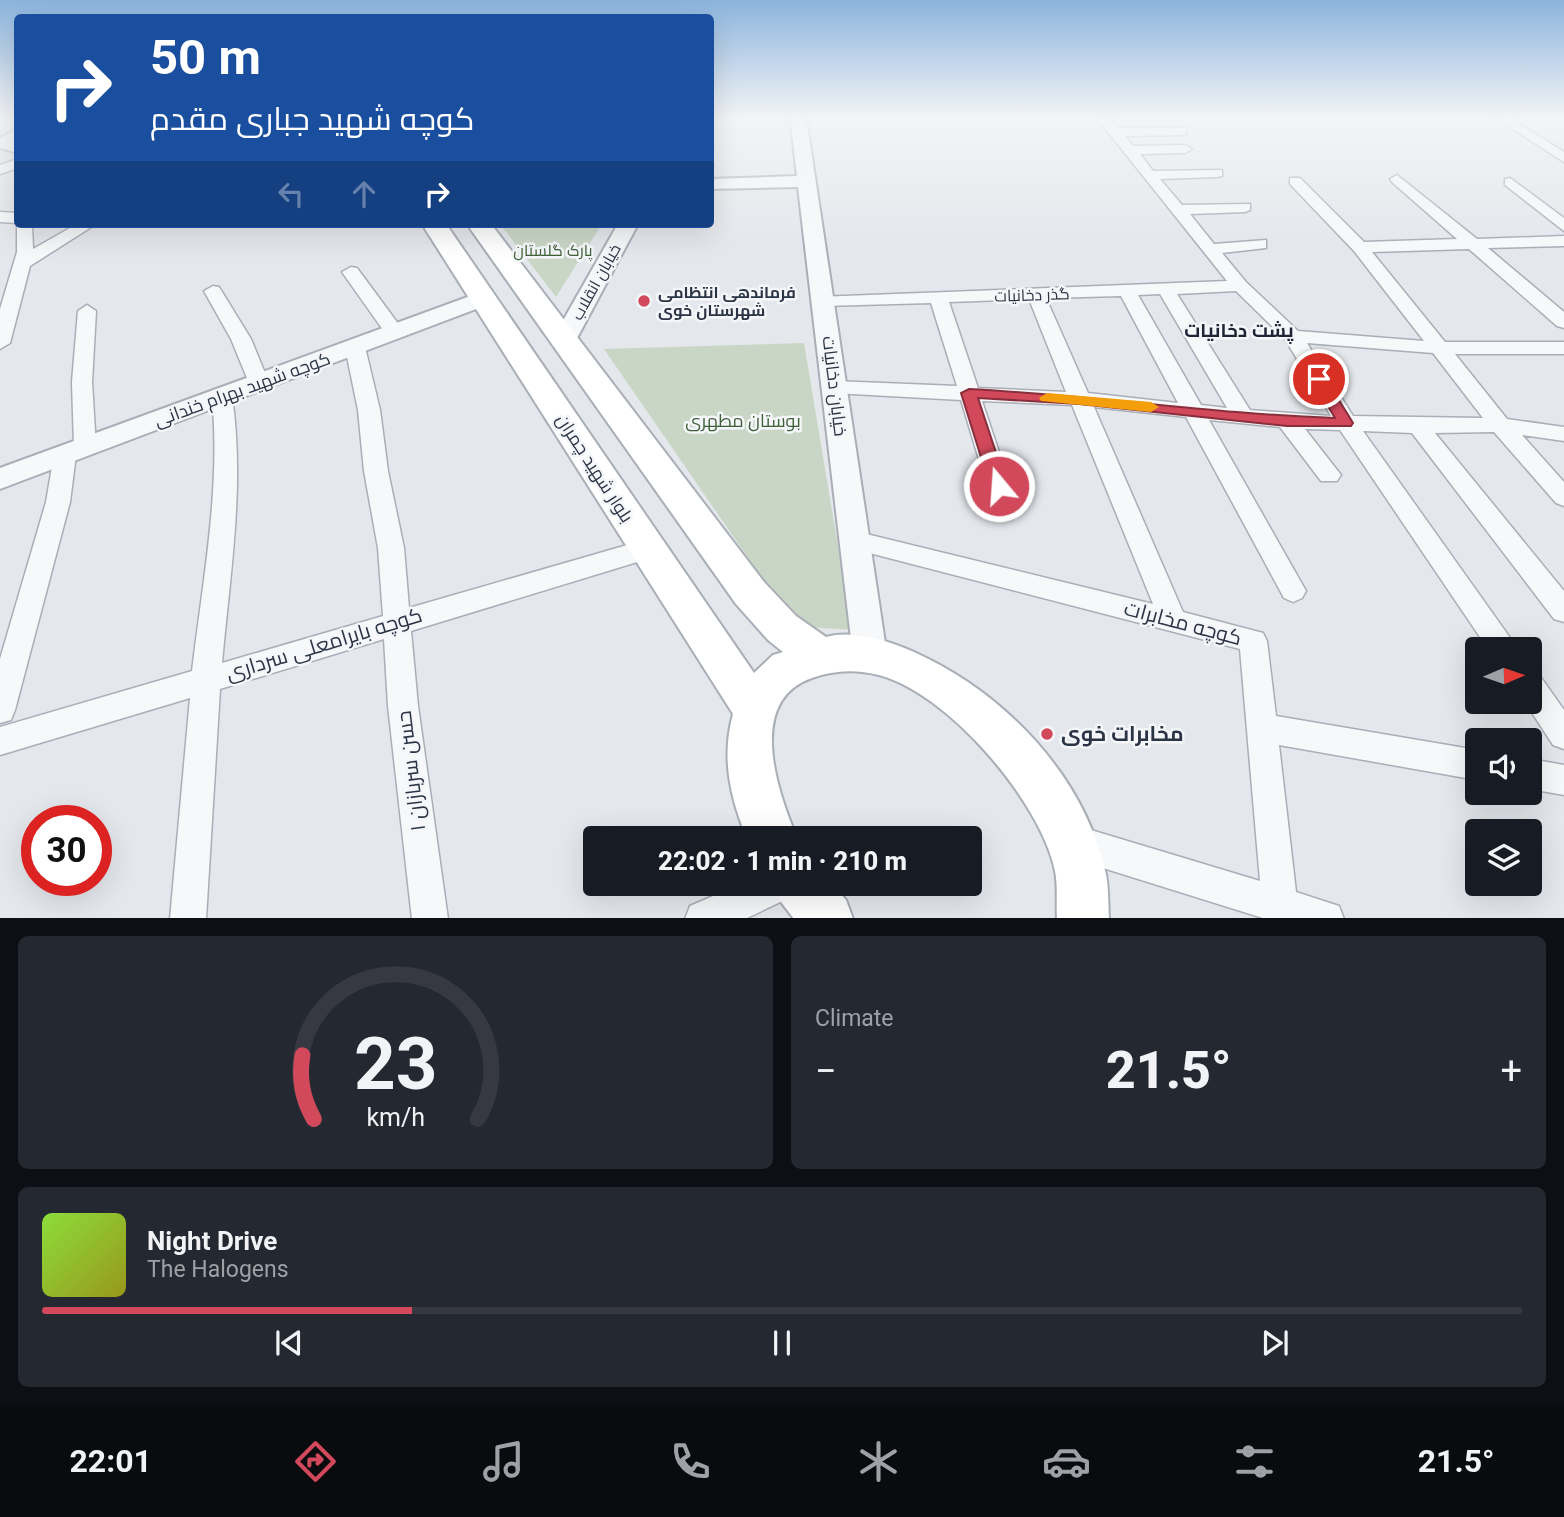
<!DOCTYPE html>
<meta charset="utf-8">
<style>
:root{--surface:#171b24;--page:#242831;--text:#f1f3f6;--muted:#9ea1a6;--line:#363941;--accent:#d1495b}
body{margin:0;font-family:Roboto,Cairo,sans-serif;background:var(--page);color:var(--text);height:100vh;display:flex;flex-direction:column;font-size:26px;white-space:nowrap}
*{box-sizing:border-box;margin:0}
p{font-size:23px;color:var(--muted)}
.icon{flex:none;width:38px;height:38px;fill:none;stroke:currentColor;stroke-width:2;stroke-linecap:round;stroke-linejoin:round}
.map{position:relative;height:918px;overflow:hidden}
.details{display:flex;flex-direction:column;gap:18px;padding:18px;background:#0d0f14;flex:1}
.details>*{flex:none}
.banner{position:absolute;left:14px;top:14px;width:700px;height:214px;border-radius:7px;box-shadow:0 7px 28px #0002;background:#1a4fa0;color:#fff;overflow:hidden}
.needle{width:46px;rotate:88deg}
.buttons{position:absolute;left:1465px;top:637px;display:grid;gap:14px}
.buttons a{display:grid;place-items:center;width:77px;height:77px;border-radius:7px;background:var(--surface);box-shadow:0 7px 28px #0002;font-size:35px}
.speed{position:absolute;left:21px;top:805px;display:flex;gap:14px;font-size:35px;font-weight:700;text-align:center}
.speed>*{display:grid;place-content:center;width:91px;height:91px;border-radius:50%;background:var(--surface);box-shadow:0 7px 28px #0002;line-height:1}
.speed .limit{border:10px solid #d22;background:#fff;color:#111}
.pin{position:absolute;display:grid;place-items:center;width:60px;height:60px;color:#fff;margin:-30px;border:4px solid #fff;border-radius:50%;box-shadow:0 2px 7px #0007}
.me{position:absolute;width:77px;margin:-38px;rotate:342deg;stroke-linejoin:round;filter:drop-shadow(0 0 5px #0008)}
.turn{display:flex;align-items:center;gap:24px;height:147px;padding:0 21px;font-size:32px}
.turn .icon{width:91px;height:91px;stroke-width:2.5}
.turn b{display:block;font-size:49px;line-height:60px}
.lanes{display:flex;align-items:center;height:66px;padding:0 21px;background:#0003;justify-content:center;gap:35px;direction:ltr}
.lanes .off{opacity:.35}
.big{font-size:52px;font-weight:800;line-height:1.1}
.details .widget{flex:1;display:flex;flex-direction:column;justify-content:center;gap:10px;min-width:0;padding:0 24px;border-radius:10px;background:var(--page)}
.details .dial{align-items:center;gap:0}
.dial svg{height:182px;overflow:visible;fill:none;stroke:var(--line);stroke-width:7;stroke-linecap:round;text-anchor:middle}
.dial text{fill:var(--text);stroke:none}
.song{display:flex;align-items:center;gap:21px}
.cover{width:84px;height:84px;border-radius:10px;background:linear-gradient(135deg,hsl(90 70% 55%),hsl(60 70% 35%))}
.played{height:7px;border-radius:4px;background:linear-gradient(90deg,var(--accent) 25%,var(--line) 25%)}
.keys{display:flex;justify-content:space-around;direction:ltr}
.heat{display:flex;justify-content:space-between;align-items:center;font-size:38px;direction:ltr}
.details .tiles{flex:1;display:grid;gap:18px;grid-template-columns:1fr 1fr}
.widget:last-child{grid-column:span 2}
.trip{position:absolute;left:583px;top:826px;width:399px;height:70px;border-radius:7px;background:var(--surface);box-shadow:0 7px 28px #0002;font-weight:800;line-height:70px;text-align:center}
.tabs{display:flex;height:112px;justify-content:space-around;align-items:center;background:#090b0e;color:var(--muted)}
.tabs .icon{width:49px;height:49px}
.tabs .current{color:var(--accent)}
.tabs b{font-size:32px;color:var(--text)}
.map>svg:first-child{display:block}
.green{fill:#c9d6c5}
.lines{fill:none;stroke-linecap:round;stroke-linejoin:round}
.minor-casing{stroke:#a9aeb7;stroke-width:3}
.tertiary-casing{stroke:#a9aeb7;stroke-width:4}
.secondary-casing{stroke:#a9aeb7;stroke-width:4}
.minor{fill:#f7f8fa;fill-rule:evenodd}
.tertiary{fill:#f7f8fa;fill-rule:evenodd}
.secondary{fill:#fff;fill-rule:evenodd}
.route{fill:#d1495b;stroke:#882f3b;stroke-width:2}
.slow{fill:#f59e0b}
.poi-dot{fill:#d1495b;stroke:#f4f6f9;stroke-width:2.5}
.labels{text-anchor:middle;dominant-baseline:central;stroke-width:5;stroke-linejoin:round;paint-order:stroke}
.far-park-label{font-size:16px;fill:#3f6138;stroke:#f4f6f9}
.far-street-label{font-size:16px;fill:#2b3445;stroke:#f4f6f9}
.far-poi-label{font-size:16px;font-weight:bold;fill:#2b3445;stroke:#f4f6f9;text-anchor:start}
.street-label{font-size:18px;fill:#2b3445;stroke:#f4f6f9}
.park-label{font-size:18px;fill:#3f6138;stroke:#f4f6f9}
.neighbourhood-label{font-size:19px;font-weight:bold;fill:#1d2536;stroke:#f4f6f9}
.near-street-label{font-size:21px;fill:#2b3445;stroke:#f4f6f9}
.near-poi-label{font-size:21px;font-weight:bold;fill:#2b3445;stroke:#f4f6f9;text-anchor:start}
</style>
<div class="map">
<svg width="1564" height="919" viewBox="0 0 1564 919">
<rect width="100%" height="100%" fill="#e4e7ec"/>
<g class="green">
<polygon points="500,224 602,224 556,297"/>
<polygon points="804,343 852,630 795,626 604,349"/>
</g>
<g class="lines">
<defs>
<g id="minor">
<path d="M 1096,117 L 1109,117 L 1118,128 L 1186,128 L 1186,134 L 1181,135 L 1125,136 L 1133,146 L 1185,145 L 1192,149 L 1185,153 L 1140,154 L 1153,171 L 1222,170 L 1222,176 L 1217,177 L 1160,179 L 1182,205 L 1250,204 L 1250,210 L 1245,212 L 1190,214 L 1214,244 L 1266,240 L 1266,248 L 1222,253 L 1246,282 L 1298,331 L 1424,341 L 1354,251 L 1290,184 L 1290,178 L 1300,178 L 1364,242 L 1457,239 L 1392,182 L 1390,179 L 1397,175 L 1477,239 L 1564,236 L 1564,246 L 1488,248 L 1564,312 L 1564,328 L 1557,326 L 1469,249 L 1372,252 L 1445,342 L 1564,342 L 1564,354 L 1455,354 L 1507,419 L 1564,427 L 1564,441 L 1522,435 L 1564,482 L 1564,506 L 1556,503 L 1494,432 L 1435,433 L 1564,591 L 1564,622 L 1554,619 L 1412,433 L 1363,431 L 1518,649 L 1488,649 L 1340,430 L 1305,429 L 1341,475 L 1337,481 L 1321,481 L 1280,427 L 1209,420 L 1306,591 L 1302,598 L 1293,602 L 1284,598 L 1186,417 L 1094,407 L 1183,612 L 1263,633 L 1267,641 L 1276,716 L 1477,750 L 1477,780 L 1279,745 L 1296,892 L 1339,906 L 1344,919 L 1266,919 L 1071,858 L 1059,853 L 1054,841 L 1059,829 L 1071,824 L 1260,881 L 1240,649 L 854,549 L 845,547 L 841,540 L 845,533 L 854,531 L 1153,604 L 1072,405 L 982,401 L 1018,509 L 1015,515 L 1006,518 L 997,515 L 994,509 L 961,400 L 834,393 L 824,387 L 834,381 L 957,386 L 931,303 L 824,306 L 818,305 L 815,301 L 818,297 L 1227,281 ZM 1236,291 L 1285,339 L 1331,416 L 1250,410 L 1177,294 ZM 1160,294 L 1227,408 L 1201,405 L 1138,295 ZM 1121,296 L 1178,403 L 1088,393 L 1046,298 ZM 1029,299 L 1066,392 L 978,388 L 949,302 ZM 1307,343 L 1433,353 L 1483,418 L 1353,416 Z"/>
<polygon points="1494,117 1508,117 1564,152 1564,162"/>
<polygon points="18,159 18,168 0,174 0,165"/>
<polygon points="1510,178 1564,218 1564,231 1505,185 1505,179"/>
<polygon points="0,212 18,213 18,224 32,224 33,249 77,224 96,224 30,266 10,343 0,349 0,309 17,252 17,223 0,222"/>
<polygon points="351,267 357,268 402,329 405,333 402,337 388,337 342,272"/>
<polygon points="213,286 219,287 251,339 269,383 266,387 252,387 249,383 231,339 204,291"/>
<polygon points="87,305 96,311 92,382 96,447 93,452 77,452 74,447 72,382 78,311"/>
<path d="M 355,341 L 365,347 L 380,410 L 388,471 L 404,548 L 409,608 L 648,539 L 657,542 L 661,549 L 657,556 L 411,631 L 418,706 L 448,919 L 412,919 L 388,706 L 384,639 L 220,689 L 206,919 L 170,919 L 190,698 L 0,755 L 0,727 L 192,671 C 203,579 221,489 212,396 L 215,391 L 229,391 L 232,396 C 245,486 230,573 222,663 L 383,616 L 378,548 L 364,471 L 358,410 L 345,347 Z"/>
<polygon points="65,447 73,450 76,455 70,502 15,710 11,720 0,723 0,659 46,502 54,455 57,450"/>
<polygon points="1530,672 1540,676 1564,710 1564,749 1553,745 1525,702 1530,702"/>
<polygon points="1530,759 1564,765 1564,795 1530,789"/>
<polygon points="741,884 798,884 793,896 745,919 685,919 690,906"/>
</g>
<g id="tertiary">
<polygon points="790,117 806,117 887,656 882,667 870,671 858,667 853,656 798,187 710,189 710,179 797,176"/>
<polygon points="18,129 18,153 0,148 0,138"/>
<polygon points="618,224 638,224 576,340 572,345 556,345 552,340"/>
<polygon points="484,291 492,293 495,298 492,303 0,489 0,468"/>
</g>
<g id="secondary">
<path d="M 422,224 L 446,224 L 754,673 L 773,655 L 783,652 L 768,640 L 736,604 L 467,224 L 491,224 L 764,582 L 796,616 L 826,637 C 852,629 890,641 914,652 C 1003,692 1082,773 1105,870 C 1109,885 1108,903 1109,919 L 1057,919 C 1056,903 1058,886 1055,871 C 1041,802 948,693 879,675 C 855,669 834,670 812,678 C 745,701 778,793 797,838 L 747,838 C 730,798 721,757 733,714 Z"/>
<polygon points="774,884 832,884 846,900 853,919 794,919 781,902"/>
</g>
</defs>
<use href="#minor" class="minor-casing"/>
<use href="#tertiary" class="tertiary-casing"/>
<use href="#secondary" class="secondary-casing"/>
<use href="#minor" class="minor"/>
<use href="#tertiary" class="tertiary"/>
<use href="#secondary" class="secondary"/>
</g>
<linearGradient id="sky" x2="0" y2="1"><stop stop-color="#8bb4dd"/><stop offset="0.48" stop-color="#f3f4f6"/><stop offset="1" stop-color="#f3f4f6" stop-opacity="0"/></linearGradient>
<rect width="1564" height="245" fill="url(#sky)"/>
<path class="route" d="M 1319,375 L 1326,379 L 1353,423 L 1351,426 L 1287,426 L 1079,404 L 978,398 L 1007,486 L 999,492 L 990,486 L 961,393 L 969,389 C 1091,395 1213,414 1335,418 L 1312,379 Z"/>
<polygon class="slow" points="1047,393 1151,402 1159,407 1151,412 1041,401 1039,398"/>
<g class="poi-dot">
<circle cx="644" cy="301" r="7"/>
<circle cx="1047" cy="734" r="7"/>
</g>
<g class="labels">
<g class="far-park-label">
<text x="553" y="250">پارک گلستان</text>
</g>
<g class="far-street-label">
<text transform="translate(596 282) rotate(-61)">خیابان انقلاب</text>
<text transform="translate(1032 295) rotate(-2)">گذر دخانیات</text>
</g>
<g class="far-poi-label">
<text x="658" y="292">فرماندهی انتظامی<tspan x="658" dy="18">شهرستان خوی</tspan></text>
</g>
<g class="street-label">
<text transform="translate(835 386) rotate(83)">خیابان دخانیات</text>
<text transform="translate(242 389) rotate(-20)">کوچه شهید بهرام خندانی</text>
<text transform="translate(595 468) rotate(57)">بلوار شهید چمران</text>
</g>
<g class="park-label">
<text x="743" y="420">بوستان مطهری</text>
</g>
<g class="neighbourhood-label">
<text x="1239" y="330">پشت دخانیات</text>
</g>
<g class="near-street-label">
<text transform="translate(1183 623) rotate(15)">کوچه مخابرات</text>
<text transform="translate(324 644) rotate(-17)">کوچه بایرامعلی سرداری</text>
<text transform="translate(411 771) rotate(-97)">حسن سربازان ۱</text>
</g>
<g class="near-poi-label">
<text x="1061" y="734">مخابرات خوی</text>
</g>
</g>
</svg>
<div class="buttons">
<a><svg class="needle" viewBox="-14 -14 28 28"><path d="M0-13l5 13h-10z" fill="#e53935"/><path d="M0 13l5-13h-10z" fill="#9ea1a6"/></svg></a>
<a><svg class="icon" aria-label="sound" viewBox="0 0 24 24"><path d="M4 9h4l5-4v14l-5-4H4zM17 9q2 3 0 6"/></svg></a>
<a><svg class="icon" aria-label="layers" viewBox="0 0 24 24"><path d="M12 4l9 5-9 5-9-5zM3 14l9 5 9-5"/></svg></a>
</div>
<div class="speed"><div class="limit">30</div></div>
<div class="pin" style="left:1319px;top:379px;background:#d93025"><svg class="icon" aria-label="arrive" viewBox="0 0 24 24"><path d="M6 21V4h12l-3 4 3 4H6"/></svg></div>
<svg class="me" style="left:999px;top:486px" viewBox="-20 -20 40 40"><circle r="17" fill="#d1495b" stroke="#fff" stroke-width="3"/><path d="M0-11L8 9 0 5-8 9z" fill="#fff"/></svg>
<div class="trip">22:02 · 1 min · 210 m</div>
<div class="banner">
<div class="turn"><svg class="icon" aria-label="right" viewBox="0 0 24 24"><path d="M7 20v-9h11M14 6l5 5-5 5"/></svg><div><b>50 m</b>کوچه شهید جباری مقدم</div></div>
<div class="lanes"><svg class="icon off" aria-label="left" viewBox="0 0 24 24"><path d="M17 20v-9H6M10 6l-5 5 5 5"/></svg><svg class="icon off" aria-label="ahead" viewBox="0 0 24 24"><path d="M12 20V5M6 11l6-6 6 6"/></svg><svg class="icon" aria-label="right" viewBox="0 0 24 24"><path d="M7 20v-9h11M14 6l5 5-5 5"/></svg></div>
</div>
</div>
<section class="details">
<div class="tiles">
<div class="widget dial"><svg viewBox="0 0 100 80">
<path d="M14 69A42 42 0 1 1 86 69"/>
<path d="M14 69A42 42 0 0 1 9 41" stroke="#d1495b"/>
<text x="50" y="56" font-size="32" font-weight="700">23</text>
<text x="50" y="72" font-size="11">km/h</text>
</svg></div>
<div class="widget"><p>Climate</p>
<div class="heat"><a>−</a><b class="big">21.5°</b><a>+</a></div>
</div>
<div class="widget">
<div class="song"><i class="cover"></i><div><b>Night Drive</b><p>The Halogens</p></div></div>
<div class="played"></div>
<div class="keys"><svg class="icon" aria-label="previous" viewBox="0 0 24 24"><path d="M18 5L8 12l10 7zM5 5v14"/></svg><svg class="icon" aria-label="pause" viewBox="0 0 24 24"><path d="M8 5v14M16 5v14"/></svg><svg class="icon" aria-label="next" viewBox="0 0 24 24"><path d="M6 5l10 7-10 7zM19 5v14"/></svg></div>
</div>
</div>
</section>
<nav class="tabs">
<b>22:01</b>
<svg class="icon current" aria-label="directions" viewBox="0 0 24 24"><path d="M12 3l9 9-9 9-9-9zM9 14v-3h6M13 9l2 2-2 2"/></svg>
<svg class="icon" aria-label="music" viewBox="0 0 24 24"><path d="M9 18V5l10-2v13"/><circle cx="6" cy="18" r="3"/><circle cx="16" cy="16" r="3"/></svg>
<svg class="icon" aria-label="phone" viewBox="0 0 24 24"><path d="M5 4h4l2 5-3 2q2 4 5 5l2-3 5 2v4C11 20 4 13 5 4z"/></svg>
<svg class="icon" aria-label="climate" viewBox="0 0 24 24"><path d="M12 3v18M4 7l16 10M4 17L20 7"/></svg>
<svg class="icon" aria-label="car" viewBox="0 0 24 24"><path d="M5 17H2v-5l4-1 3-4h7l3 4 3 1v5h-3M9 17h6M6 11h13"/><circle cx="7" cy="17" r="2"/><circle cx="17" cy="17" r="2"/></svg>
<svg class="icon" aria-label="filters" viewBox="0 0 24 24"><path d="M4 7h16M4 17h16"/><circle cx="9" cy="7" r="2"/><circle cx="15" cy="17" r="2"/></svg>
<b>21.5°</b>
</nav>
